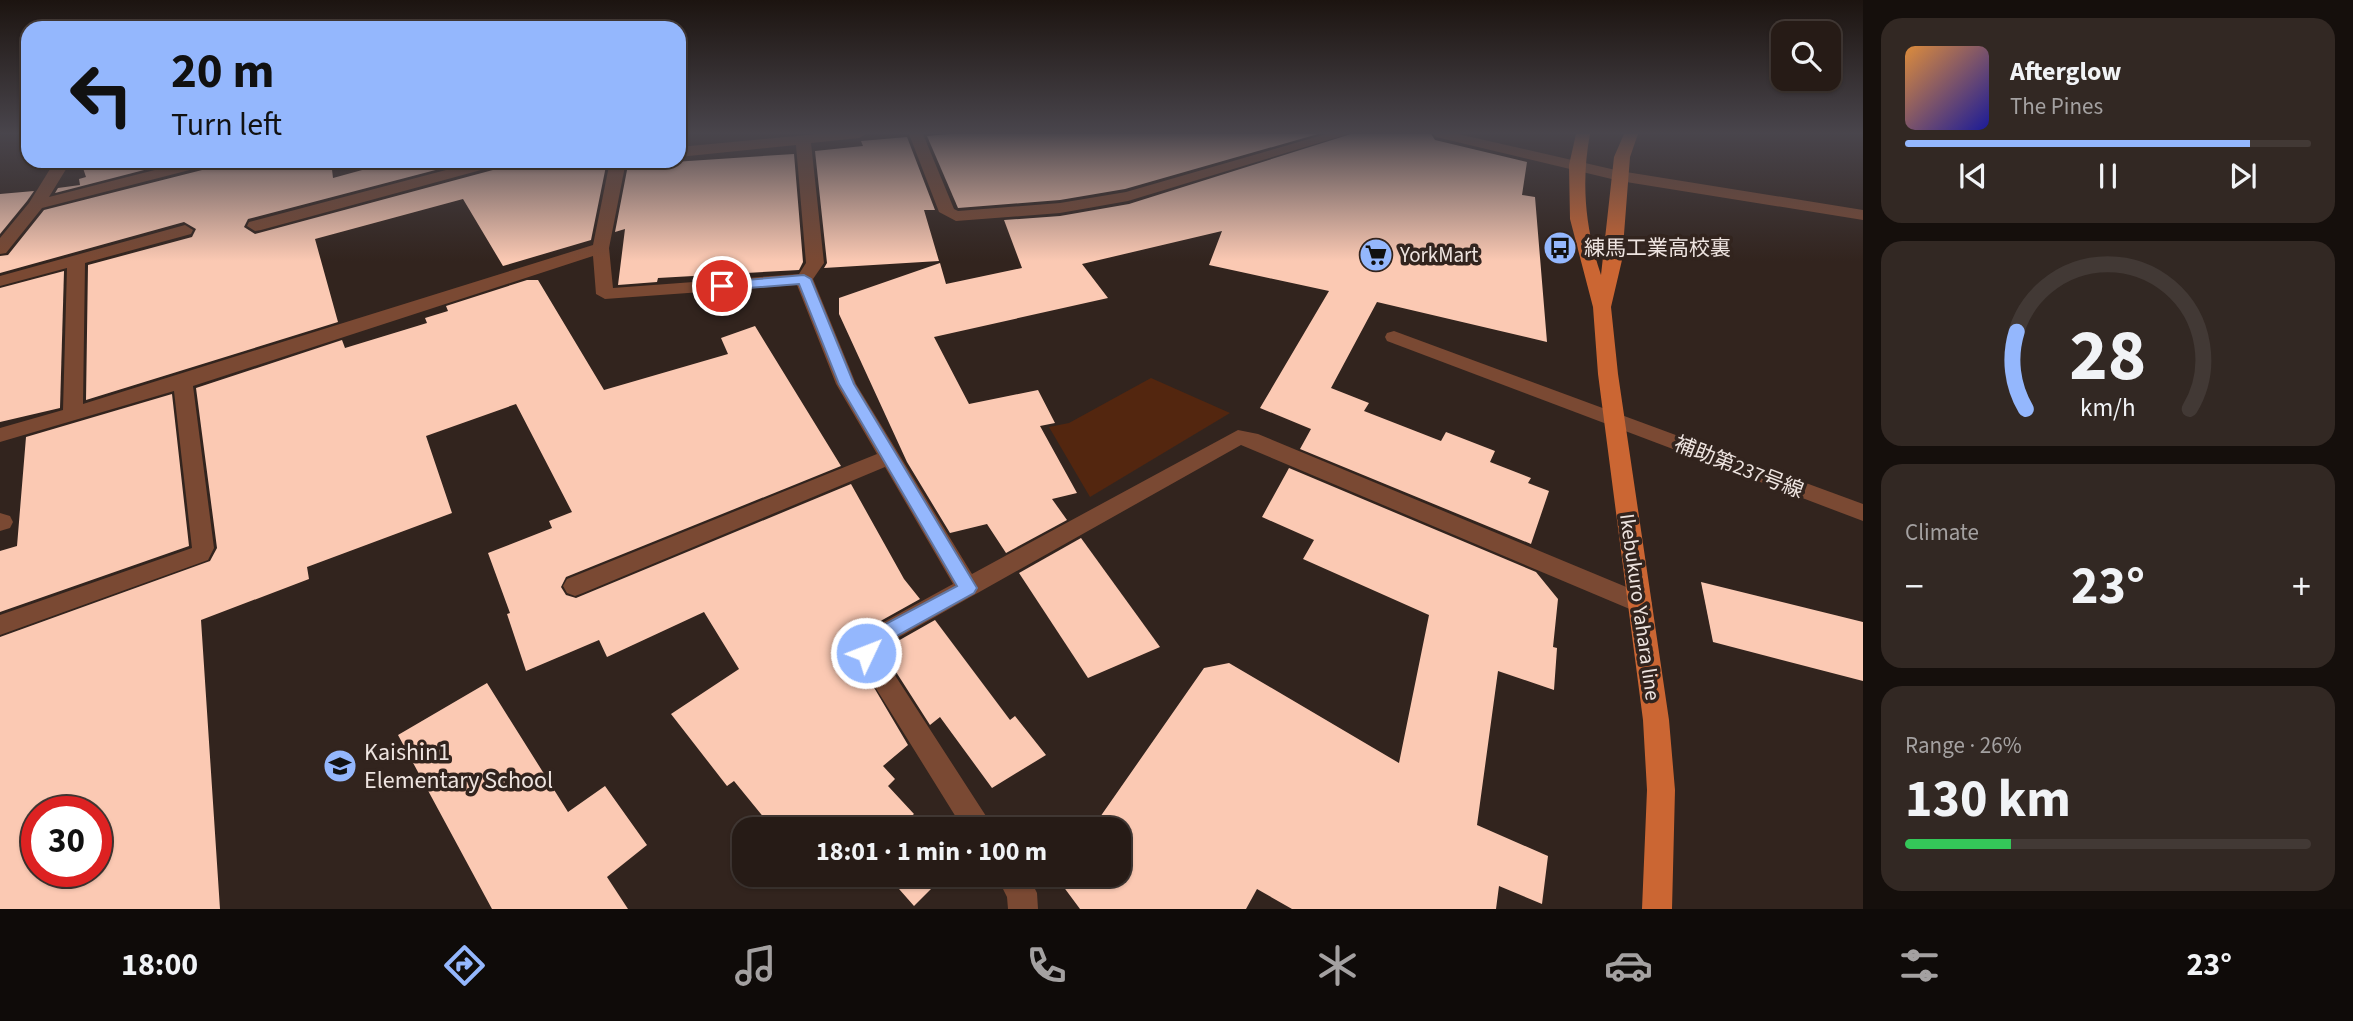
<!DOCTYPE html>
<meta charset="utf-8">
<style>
:root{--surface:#261b16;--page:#322823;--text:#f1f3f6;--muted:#a4a1a1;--line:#423935;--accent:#94b7fd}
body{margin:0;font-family:"Source Sans 3","Noto Sans JP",sans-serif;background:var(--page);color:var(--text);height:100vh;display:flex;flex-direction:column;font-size:26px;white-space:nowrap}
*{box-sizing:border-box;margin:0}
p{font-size:23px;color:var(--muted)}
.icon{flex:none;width:38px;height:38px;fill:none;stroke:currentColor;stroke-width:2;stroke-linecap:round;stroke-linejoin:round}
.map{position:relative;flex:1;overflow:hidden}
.details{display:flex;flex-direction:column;gap:18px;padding:18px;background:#150f0c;width:490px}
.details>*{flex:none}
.guide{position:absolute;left:21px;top:21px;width:665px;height:147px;border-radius:21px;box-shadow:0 2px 5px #0004,0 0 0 2px var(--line);background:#94b7fd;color:#111;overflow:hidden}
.fabs{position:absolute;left:1771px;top:21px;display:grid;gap:14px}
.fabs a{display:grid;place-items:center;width:70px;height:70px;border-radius:14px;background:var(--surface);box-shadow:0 2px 5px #0004,0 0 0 2px var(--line);font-size:35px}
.speed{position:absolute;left:21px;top:796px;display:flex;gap:14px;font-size:35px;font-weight:700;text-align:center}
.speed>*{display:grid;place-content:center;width:91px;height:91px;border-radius:50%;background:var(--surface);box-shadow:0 2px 5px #0004,0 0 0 2px var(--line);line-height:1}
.speed .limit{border:10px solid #d22;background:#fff;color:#111}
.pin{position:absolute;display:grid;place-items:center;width:60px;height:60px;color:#fff;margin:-30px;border:4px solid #fff;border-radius:50%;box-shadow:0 2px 7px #0007}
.me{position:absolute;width:77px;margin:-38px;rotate:47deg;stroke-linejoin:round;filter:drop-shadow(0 0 5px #0008)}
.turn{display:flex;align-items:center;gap:24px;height:147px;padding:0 35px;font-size:32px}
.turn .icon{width:91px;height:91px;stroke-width:2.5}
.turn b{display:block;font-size:49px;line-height:60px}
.big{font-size:52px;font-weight:700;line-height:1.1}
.details .card{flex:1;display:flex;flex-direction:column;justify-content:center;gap:10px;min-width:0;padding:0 24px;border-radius:21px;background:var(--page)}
.details .dial{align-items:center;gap:0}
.dial svg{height:182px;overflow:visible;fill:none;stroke:var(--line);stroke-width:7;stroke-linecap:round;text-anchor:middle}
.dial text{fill:var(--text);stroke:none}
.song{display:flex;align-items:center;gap:21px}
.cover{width:84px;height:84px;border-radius:10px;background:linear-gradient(135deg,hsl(30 70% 55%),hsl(240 70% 35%))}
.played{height:7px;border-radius:4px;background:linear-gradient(90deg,var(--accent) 85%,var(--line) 85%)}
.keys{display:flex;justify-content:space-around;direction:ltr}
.heat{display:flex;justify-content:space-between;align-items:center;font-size:38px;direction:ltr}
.charge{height:10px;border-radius:5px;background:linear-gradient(90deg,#34c759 26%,var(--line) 0)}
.trip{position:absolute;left:732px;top:817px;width:399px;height:70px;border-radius:21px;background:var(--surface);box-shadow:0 2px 5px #0004,0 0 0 2px var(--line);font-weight:700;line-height:70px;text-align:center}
.menu{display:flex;height:112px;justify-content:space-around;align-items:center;background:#0f0b09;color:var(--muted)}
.menu .icon{width:49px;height:49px}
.menu .current{color:var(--accent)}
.menu b{font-size:32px;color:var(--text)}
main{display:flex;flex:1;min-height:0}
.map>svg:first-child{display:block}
.green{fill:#53260f}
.building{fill:#fbc9b3;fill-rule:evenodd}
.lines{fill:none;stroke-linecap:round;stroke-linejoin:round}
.minor{fill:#7a4933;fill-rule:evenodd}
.major{fill:#cb6633;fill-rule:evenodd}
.route{fill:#94b7fd;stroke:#6077a4;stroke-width:2}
.labels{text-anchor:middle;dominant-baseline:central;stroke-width:7;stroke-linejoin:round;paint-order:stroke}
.poi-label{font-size:21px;fill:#eee4e0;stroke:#32241e;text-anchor:start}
.street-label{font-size:21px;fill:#eee4e0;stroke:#32241e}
.near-poi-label{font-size:24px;fill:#eee4e0;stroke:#32241e;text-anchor:start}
</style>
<main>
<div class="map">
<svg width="1863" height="909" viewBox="0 0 1863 909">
<rect width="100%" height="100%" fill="#32241e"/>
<polygon class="green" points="1151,378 1230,413 1090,497 1049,427 1069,423"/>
<g class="building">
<polygon points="950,134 1318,134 1125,189 1060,200 958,208 927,136"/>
<polygon points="1351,134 1431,134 1435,140 1527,162 1522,195 1535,197 1547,342 1377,302 1331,388 1369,403 1364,411 1441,441 1446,432 1495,451 1490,462 1531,478 1528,483 1549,491 1531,544 1300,449 1311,429 1260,408 1329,291 1209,265 1222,231 1082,264 1108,298 934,337 969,404 1038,390 1055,423 1040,426 1077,493 1052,499 1067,520 1006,553 987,524 950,533 907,462 839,314 839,298 940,263 946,284 1022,268 1004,220 1060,216 1129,204"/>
<polygon points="907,137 935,210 924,210 939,261 824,268 827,263 815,151 863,146 861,141"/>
<polygon points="794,154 803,262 799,270 658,278 657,282 618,285 625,229 615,232 628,165"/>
<polygon points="108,161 179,161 55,193 58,188 80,185 79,179 86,177 83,168"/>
<polygon points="219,161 331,161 333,178 395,161 470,161 248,219 244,227 255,234 504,167 509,161 607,161 591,240 503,266 463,199 315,239 338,322 86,400 88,265 192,237 196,229 184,222 0,273 0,256 8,255 44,210 214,167"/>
<polygon points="34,191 27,201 0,234 0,194"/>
<polygon points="64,271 60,408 0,422 0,288"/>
<path d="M 527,280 L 538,280 L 604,390 L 728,354 L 721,338 L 755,326 L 841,466 L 566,577 L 561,587 L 566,595 L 576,598 L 851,484 L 904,579 L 920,599 L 859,633 L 850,647 L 908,745 L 883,766 L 895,779 L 888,786 L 914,814 L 908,819 L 918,830 L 774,830 L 734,781 L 727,786 L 671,714 L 739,669 L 704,612 L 607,657 L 599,640 L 526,671 L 507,614 L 510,613 L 488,553 L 552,528 L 549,521 L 572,512 L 516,404 L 426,436 L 452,513 L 307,567 L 309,579 L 201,620 L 220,909 L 0,909 L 0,637 L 210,561 L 217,548 L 196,388 L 342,340 L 345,348 L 427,323 L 425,318 L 448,311 L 446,306 ZM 37,812 L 96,812 L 96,872 L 37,872 Z"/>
<polygon points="172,394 189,546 0,612 0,551 17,546 26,437"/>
<polygon points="1289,468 1536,572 1558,599 1553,647 1557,648 1554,690 1498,671 1477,825 1548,856 1542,904 1499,886 1496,909 1292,909 1257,889 1246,909 1080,909 1057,878 1059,875 1118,875 1118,830 1091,830 1204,668 1229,663 1399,763 1429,615 1303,559 1314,540 1262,517"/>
<polygon points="1081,538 1160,647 1088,678 1019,573"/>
<polygon points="1701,582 1863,622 1863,681 1713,642"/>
<polygon points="935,620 1010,720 1015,716 1046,755 992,788 940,717 930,725 882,650"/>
<polygon points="487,683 568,812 605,786 647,845 607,877 628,909 492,909 398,735"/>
<polygon points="876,875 945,875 914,906 892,881 886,887"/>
</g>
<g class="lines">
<g class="minor">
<polygon points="818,134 866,134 859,138 811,143 824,263 813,279 856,384 972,574 1238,430 1258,434 1648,596 1652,603 1648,610 1640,613 1632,610 1241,445 878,649 995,830 964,830 854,653 853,647 860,635 953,584 885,467 583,593 575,596 567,593 563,586 567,579 877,454 836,384 797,285 605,299 596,294 593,256 193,386 214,548 208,560 0,635 0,615 192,548 174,391 0,442 0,428 63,410 67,268 0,286 0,276 185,225 193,230 191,234 85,263 83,404 593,245 610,161 626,161 609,248 613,288 799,274 806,263 796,145 679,157 679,147"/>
<polygon points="909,134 923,134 954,209 958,211 1060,203 1126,192 1326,134 1348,134 1128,201 1060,213 956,221 939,212"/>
<polygon points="1434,134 1458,134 1620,171 1863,210 1863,220 1620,181 1436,137"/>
<polygon points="55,161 71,161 49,197 190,161 216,161 213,164 42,208 6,253 0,254 0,238 29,203"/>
<polygon points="480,161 506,161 503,164 261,230 255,231 247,226 249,222"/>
<polygon points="1394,331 1863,504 1863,521 1387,341 1385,337 1387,333"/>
<polygon points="0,513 10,516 13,522 10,528 0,531"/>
<polygon points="996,875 1028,875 1037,893 1038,909 1008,909 1007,897"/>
</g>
<path class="major" d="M 1576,134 L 1590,134 C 1581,182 1585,228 1601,275 L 1614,157 L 1624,134 L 1638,134 L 1630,157 L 1622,260 L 1611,307 L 1618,374 L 1669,720 L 1675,790 L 1672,909 L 1642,909 L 1647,790 L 1643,720 L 1598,374 L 1593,307 L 1570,219 L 1569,165 Z"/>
</g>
<linearGradient id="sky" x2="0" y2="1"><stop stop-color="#1c1410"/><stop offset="0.51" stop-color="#49454c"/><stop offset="1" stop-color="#49454c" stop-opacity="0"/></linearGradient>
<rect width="1863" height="261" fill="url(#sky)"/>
<polygon class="route" points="804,275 811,279 854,384 977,588 974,593 877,647 873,659 859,659 856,653 863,636 957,586 839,384 799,284 722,290 716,286 722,282"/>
<defs>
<symbol id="bus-disc" viewBox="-11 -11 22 22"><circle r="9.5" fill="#94b7fd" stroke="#32241e"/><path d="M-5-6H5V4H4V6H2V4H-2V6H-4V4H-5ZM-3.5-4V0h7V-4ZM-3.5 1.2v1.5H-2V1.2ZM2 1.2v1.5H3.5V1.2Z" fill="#111"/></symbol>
<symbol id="supermarket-disc" viewBox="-11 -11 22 22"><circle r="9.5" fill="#94b7fd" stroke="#32241e"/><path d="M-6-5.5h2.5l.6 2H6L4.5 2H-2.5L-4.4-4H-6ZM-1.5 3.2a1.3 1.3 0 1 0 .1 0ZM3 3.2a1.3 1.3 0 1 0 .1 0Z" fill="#111"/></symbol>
<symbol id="school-disc" viewBox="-11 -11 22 22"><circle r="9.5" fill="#94b7fd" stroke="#32241e"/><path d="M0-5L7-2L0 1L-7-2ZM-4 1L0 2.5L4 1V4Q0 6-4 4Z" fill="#111"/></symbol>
</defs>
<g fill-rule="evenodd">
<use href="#bus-disc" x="1541" y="229" width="38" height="38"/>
<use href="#supermarket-disc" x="1357" y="236" width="38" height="38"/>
<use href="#school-disc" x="321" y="747" width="38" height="38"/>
</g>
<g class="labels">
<g class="poi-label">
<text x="1584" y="248">練馬工業高校裏</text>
<text x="1400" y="255">YorkMart</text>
</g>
<g class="street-label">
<text transform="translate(1739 467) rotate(21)">補助第237号線</text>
<text transform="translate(1640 607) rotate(82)">Ikebukuro Yahara line</text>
</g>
<g class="near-poi-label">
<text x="364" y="752">Kaishin1<tspan x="364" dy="28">Elementary School</tspan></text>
</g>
</g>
</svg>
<div class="fabs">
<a><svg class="icon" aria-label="search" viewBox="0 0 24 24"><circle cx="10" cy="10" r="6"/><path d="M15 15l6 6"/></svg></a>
</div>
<div class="speed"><div class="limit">30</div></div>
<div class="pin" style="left:722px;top:286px;background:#d93025"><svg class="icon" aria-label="arrive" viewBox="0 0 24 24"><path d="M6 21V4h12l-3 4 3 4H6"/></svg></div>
<svg class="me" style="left:866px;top:653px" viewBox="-20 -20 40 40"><circle r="17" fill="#94b7fd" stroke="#fff" stroke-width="3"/><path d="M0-11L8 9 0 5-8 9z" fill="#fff"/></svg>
<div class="trip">18:01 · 1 min · 100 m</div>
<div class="guide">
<div class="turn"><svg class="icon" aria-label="left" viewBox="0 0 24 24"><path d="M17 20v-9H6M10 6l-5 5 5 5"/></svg><div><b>20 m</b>Turn left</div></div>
</div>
</div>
<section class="details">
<div class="card">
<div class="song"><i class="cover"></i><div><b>Afterglow</b><p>The Pines</p></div></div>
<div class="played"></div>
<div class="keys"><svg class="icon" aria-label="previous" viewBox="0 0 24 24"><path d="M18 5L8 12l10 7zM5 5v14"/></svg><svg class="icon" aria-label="pause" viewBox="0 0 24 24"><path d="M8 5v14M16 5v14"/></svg><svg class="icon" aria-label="next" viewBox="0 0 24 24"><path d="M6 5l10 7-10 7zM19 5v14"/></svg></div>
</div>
<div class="card dial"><svg viewBox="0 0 100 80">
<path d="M14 69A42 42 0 1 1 86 69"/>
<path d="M14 69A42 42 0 0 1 10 35" stroke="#94b7fd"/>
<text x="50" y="56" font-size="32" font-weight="700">28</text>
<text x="50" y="72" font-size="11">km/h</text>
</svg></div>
<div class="card"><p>Climate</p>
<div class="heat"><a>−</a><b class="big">23°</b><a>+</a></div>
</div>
<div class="card"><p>Range · 26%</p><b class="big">130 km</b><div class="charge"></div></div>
</section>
</main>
<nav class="menu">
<b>18:00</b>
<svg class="icon current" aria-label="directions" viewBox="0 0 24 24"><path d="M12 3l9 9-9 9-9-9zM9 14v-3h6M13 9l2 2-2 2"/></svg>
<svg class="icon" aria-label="music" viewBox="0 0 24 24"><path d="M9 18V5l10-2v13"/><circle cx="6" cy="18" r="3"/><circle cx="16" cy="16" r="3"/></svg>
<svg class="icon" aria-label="phone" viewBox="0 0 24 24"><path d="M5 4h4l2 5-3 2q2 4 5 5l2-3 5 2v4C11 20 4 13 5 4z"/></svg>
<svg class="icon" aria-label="climate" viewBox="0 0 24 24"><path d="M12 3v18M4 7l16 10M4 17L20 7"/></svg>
<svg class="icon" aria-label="car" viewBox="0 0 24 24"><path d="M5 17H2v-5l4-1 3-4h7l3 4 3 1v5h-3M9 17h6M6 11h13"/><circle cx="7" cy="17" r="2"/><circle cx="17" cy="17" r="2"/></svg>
<svg class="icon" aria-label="filters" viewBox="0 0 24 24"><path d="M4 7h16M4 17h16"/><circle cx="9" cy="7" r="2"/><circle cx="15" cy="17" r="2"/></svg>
<b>23°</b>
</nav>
